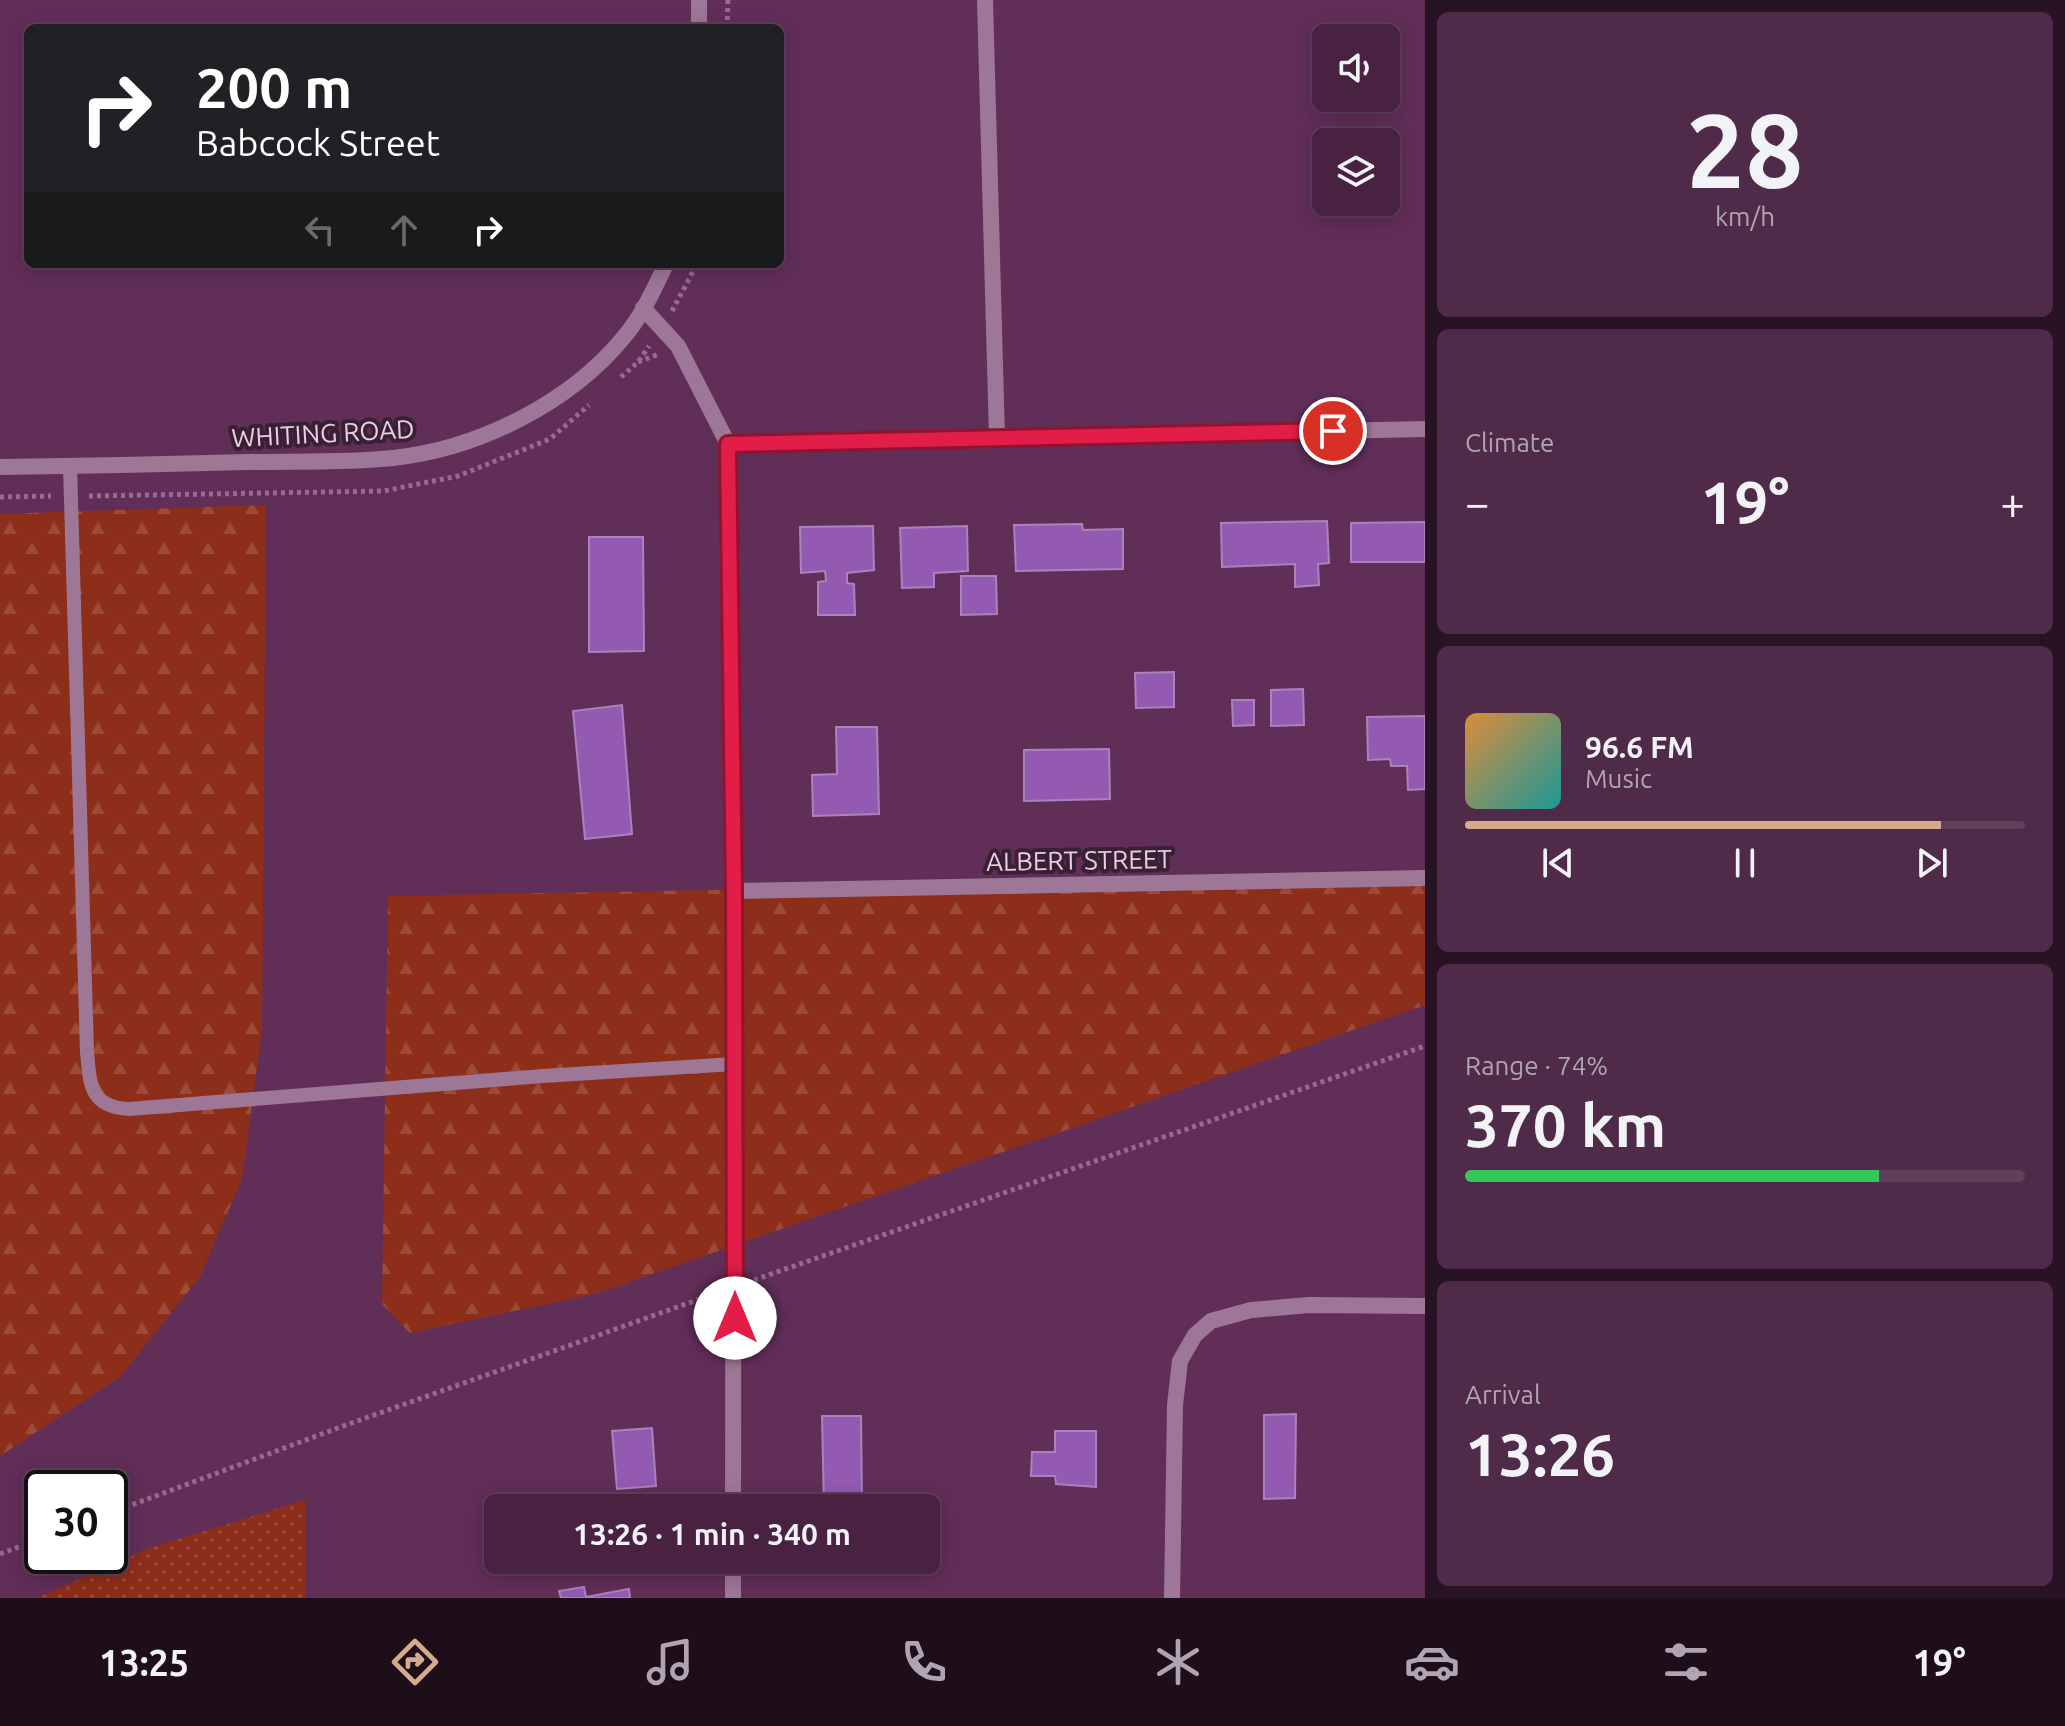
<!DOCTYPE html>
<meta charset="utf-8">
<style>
:root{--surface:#492242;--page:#502a49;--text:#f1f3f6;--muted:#b1a4b2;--line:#613f5b;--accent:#d6ab8b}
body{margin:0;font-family:Ubuntu,sans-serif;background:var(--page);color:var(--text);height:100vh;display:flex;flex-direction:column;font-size:30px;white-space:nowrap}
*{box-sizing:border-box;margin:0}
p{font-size:26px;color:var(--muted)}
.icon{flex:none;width:44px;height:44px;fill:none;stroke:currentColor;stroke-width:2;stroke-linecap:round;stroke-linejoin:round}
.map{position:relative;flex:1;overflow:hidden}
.drawer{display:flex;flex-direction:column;gap:12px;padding:12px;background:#281324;width:640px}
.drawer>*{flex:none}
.banner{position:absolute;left:24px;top:24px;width:760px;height:244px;border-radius:12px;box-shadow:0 4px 20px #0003,0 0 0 2px var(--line);background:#202124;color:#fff;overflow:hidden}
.controls{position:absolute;left:1312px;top:24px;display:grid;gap:16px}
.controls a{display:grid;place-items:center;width:88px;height:88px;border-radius:12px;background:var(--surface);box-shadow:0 4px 20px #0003,0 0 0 2px var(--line);font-size:40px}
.speed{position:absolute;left:24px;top:1470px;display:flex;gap:16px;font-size:40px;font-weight:700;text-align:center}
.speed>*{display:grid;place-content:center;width:104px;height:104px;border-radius:50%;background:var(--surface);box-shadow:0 4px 20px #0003,0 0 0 2px var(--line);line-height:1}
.speed .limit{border:4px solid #111;border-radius:12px;background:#fff;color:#111}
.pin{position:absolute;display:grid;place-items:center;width:68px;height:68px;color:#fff;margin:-34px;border:4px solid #fff;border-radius:50%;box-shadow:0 2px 8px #0007}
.me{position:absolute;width:88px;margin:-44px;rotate:0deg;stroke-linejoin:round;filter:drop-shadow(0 0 6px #0008)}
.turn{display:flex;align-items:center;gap:28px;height:168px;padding:0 40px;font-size:36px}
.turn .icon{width:104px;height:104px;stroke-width:2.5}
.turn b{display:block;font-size:56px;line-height:68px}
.lanes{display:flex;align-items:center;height:76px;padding:0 40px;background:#0003;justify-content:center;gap:40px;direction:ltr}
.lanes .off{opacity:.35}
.big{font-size:60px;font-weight:700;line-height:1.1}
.drawer .card{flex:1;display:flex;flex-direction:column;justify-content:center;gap:12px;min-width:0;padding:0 28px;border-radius:12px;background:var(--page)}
.drawer .dial{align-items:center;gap:0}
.dial b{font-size:104px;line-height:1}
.song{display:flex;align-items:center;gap:24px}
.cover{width:96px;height:96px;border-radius:12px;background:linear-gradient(135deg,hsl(30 70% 55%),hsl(180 70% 35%))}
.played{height:8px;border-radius:4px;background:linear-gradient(90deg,var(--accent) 85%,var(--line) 85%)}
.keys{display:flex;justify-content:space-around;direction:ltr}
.heat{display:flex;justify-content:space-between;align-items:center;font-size:44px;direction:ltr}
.charge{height:12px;border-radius:6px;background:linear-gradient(90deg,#34c759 74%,var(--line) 0)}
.trip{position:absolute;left:484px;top:1494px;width:456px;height:80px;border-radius:12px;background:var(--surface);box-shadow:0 4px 20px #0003,0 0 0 2px var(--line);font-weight:700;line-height:80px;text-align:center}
.menu{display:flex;height:128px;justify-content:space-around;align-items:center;background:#1d0e1a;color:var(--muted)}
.menu .icon{width:56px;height:56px}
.menu .current{color:var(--accent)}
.menu b{font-size:36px;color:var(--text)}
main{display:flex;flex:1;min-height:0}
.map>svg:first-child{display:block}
.grass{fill:url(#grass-dots)}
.forest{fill:url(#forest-firs)}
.building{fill:#945ab1;stroke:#a983bd;stroke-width:2}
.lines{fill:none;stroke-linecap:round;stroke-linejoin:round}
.path{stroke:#966b8e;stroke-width:5;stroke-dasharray:4 4;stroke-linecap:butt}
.service{stroke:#9e7796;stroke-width:14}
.minor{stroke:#9e7796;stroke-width:16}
.route-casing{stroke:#92132f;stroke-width:20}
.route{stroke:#e11d48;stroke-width:14}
.labels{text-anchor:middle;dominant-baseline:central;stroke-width:8;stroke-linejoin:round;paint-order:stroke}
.street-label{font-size:26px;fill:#ebcce4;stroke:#382134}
</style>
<main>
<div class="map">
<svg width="1425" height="1598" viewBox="0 0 1425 1598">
<defs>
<pattern id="grass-dots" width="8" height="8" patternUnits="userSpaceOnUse" patternTransform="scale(2)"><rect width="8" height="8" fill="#8c2e19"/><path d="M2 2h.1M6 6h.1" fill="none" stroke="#9c4b3a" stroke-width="1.8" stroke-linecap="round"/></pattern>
<pattern id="forest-firs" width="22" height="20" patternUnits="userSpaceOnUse" patternTransform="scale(2)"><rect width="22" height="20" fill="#8c2e19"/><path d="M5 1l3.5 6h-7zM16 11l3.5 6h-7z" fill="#9c4b3a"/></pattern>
</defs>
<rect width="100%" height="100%" fill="#612e58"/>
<polygon class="grass" points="305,1500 306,1598 37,1598 150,1548"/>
<g class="forest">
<polygon points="266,505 262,1031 242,1179 200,1277 120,1377 0,1456 0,514"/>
<polygon points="1425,877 1425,1005 595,1294 410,1333 382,1304 388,896"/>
</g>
<g class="building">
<polygon points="1327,521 1329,563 1318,564 1319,585 1295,587 1295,564 1222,567 1221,523"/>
<polygon points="1425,522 1425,562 1351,562 1351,523"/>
<polygon points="1082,524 1083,530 1123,529 1123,569 1016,571 1014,525"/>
<polygon points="873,526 874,570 847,573 847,583 854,584 855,615 818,615 818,582 826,581 825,571 801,573 800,527"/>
<polygon points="967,526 968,571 934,573 934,587 902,588 900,528"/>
<polygon points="589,537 643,537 644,651 589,652"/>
<polygon points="961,576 996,576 997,614 961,615"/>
<polygon points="1174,672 1174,707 1136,708 1135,673"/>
<polygon points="1303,689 1304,725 1271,726 1271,690"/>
<polygon points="1232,700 1254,700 1254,725 1233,726"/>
<polygon points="622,705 632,834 585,839 573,711"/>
<polygon points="1425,716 1425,789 1408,790 1407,766 1391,766 1390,759 1368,760 1367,717"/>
<polygon points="836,727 877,727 879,814 813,816 812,775 837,774"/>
<polygon points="1109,749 1110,799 1024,801 1024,750"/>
<polygon points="1296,1414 1295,1498 1264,1499 1264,1415"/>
<polygon points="822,1416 861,1416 862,1508 824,1508"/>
<polygon points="652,1428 656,1486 617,1489 612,1431"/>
<polygon points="1055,1431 1096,1431 1096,1487 1056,1484 1055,1476 1031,1476 1032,1452 1055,1452"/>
<polygon points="584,1587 586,1597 629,1589 630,1598 561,1598 559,1591"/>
</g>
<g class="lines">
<g class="path">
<polyline points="727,28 728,0"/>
<polyline points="672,311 697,264"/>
<polyline points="638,362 659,354"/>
<polyline points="621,377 638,362 649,346"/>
<polyline points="89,496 384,491 458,476 550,439 589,405"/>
<polyline points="0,497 51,496"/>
<polyline points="754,1280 1425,1046"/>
<polyline points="110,1513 346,1425 714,1294"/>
<polyline points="0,1554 42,1538"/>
</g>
<path class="service" d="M 70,466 L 87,1052 C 90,1085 90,1107 129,1109 L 543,1076 L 734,1064"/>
<g class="minor">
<polyline points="985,0 997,438"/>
<polyline points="699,28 699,0"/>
<polyline points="643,308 678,346 728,444 734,891 733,1508"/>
<polyline points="728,444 1425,429"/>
<path d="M 0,467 C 83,466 165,464 248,462 C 296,461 345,463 393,458 C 478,449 570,403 624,337 C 642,316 654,289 666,264"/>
<polyline points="734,891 1425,878"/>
<polyline points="733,1598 733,1560"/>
<polyline points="1172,1598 1175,1405 1180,1361 1195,1335 1211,1321 1251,1310 1309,1305 1425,1306"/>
</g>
</g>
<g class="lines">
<defs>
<polyline id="route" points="735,1318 734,891 728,444 1333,431"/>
</defs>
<use href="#route" class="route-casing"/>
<use href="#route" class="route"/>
</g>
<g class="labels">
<g class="street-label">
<text transform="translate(323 433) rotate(-3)">WHITING ROAD</text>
<text transform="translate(1079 860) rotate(-1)">ALBERT STREET</text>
</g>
</g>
</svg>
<div class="controls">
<a><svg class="icon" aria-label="sound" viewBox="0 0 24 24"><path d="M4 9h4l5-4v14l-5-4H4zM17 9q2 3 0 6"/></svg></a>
<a><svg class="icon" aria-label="layers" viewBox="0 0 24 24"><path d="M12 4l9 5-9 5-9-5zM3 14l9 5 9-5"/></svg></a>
</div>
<div class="speed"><div class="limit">30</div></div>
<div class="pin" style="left:1333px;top:431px;background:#d93025"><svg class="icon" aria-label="arrive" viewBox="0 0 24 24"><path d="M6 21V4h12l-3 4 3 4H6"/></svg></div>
<svg class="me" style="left:735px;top:1318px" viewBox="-20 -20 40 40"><circle r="19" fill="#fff"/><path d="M0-13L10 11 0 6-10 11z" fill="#e11d48"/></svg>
<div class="trip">13:26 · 1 min · 340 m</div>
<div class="banner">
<div class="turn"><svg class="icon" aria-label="right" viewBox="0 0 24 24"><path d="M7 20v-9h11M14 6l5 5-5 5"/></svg><div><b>200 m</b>Babcock Street</div></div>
<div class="lanes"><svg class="icon off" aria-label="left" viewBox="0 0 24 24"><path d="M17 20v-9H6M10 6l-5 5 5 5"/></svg><svg class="icon off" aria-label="ahead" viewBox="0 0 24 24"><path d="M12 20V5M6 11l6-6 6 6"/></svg><svg class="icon" aria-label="right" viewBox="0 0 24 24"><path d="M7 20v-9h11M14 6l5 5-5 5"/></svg></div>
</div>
</div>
<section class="drawer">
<div class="card dial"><b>28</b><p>km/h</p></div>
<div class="card"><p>Climate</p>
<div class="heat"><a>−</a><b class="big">19°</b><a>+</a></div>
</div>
<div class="card">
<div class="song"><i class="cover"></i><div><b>96.6 FM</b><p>Music</p></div></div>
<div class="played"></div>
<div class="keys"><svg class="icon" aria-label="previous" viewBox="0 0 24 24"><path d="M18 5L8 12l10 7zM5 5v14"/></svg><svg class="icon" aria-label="pause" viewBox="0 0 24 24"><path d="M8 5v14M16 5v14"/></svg><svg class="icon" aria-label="next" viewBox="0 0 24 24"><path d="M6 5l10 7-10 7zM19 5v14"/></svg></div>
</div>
<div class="card"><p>Range · 74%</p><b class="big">370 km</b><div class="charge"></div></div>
<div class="card"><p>Arrival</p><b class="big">13:26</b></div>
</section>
</main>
<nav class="menu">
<b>13:25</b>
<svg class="icon current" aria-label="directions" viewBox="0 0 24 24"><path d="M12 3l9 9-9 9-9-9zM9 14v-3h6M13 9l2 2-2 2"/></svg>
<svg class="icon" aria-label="music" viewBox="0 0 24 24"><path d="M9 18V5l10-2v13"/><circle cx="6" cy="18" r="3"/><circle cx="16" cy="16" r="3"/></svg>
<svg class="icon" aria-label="phone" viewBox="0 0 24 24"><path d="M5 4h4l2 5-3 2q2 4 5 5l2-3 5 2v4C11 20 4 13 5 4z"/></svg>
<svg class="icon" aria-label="climate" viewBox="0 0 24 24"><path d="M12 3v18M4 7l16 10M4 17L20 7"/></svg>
<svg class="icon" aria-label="car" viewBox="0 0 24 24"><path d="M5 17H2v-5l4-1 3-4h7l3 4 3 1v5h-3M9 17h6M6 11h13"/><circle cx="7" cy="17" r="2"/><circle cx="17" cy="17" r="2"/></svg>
<svg class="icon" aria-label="filters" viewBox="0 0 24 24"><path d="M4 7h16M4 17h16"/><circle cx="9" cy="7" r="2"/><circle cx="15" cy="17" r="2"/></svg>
<b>19°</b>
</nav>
